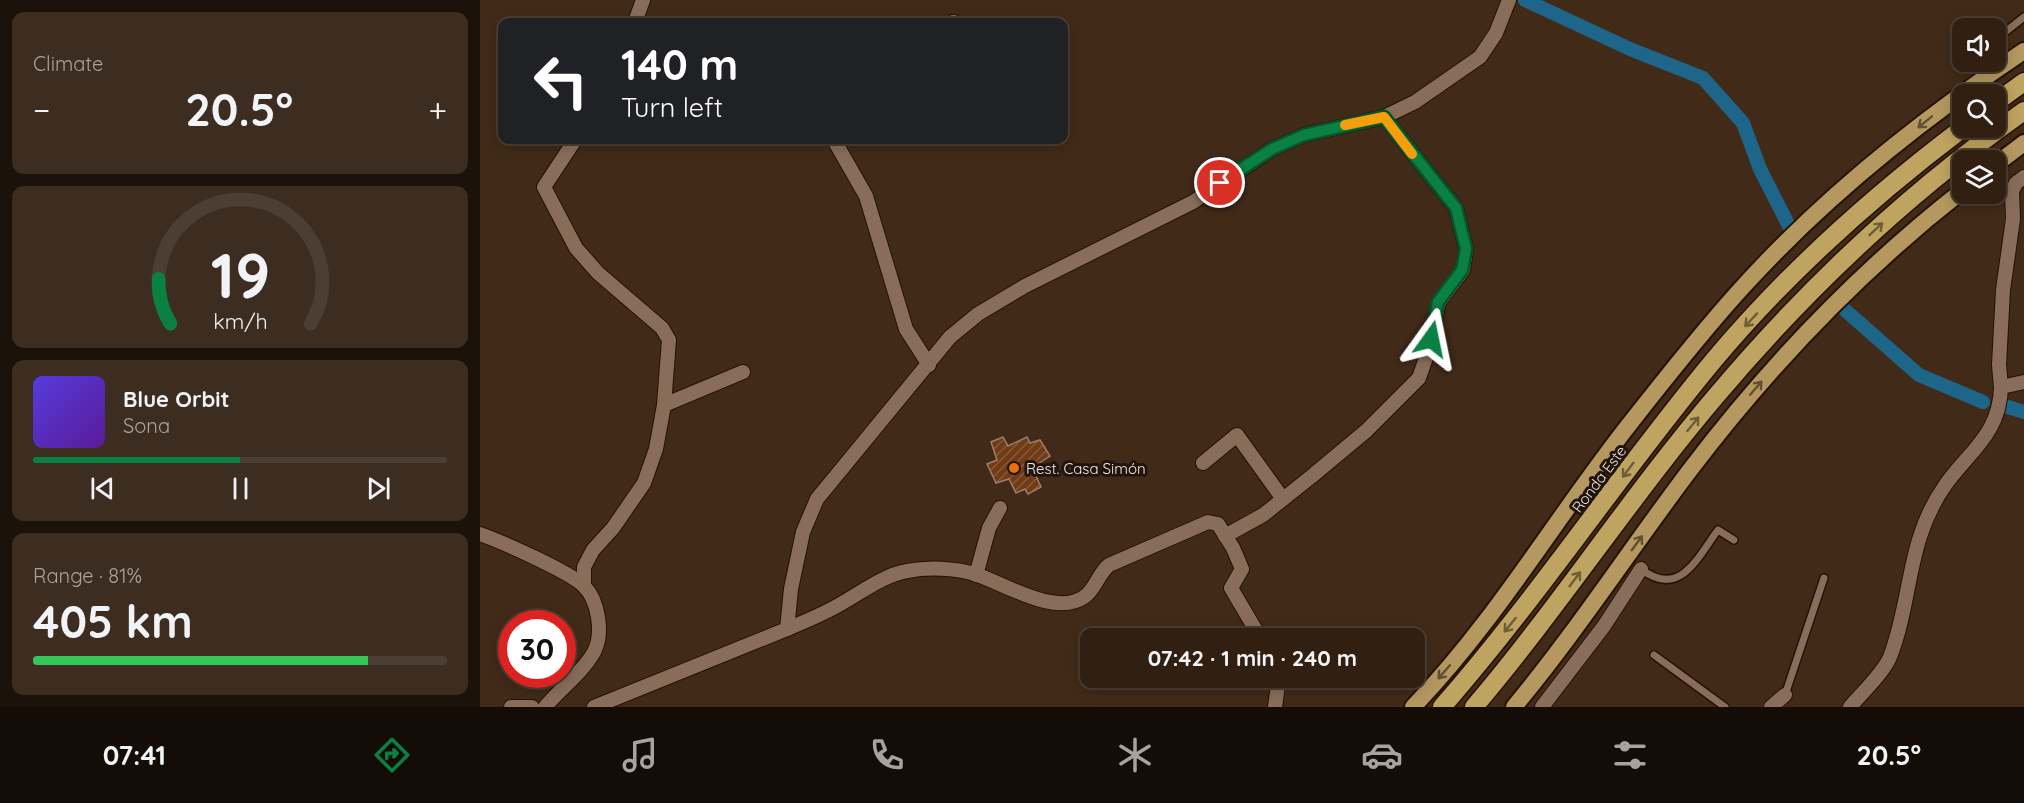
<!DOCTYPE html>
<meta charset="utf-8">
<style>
:root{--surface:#312012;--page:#3d2d20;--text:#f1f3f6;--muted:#a8a39f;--line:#4c3e32;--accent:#0b8043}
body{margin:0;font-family:Quicksand,sans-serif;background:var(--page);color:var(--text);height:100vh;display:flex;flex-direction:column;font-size:22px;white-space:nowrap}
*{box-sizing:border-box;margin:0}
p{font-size:20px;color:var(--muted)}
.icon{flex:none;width:33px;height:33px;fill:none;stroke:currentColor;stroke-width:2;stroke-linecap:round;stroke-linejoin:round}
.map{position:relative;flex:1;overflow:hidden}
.panel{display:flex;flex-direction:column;gap:12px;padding:12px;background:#1b120a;width:480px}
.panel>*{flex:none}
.banner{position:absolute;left:18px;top:18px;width:570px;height:126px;border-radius:12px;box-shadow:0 3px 15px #0003,0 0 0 2px var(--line);background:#202124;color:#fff;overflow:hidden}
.fabs{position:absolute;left:1472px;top:18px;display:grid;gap:12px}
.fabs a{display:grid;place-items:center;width:54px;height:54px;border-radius:12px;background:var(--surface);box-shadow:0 3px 15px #0003,0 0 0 2px var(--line);font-size:30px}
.speed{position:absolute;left:18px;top:610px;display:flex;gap:12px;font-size:30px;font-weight:700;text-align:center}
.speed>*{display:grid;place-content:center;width:78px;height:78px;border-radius:50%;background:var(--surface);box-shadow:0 3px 15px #0003,0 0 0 2px var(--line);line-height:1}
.speed .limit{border:9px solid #d22;background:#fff;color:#111}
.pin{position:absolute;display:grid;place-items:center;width:51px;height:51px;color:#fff;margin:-26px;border:3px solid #fff;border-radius:50%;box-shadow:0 2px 6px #0007}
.me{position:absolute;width:66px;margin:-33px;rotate:12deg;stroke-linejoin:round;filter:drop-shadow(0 0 4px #0008)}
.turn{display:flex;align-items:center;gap:21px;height:126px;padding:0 24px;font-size:27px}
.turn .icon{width:78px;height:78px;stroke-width:2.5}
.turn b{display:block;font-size:42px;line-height:51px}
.big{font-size:45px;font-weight:700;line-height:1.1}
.panel .card{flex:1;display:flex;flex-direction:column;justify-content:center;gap:9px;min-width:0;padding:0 21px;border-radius:12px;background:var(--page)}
.panel .dial{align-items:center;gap:0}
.dial svg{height:156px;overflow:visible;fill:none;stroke:var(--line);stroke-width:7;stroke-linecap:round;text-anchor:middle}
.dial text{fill:var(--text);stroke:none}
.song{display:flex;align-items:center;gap:18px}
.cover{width:72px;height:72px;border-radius:9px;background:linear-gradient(135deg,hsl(250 70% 55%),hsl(270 70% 35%))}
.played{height:6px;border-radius:3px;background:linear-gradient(90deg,var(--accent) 50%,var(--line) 50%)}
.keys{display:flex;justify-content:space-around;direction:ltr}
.heat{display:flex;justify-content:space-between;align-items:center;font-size:33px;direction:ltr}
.charge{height:9px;border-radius:4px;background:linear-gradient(90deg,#34c759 81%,var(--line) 0)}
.trip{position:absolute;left:600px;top:628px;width:345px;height:60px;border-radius:12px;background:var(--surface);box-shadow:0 3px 15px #0003,0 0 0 2px var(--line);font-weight:700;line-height:60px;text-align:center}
.tabs{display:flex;height:96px;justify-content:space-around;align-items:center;background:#140d07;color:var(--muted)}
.tabs .icon{width:42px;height:42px}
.tabs .on{color:var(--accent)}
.tabs b{font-size:27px;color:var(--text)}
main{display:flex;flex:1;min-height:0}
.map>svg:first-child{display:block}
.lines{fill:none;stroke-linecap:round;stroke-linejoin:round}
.canal{stroke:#1d6689;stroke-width:14}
.building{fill:url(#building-hatch);stroke:#9b7e6c;stroke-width:1.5}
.service-casing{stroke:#271202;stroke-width:10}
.minor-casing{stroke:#271202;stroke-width:16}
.trunk-casing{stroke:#271202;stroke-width:20}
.motorway-casing{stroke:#271202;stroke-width:21}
.service{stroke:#886d5a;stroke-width:7}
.minor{stroke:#886d5a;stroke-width:14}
.trunk{stroke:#b4985f;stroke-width:16}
.motorway{stroke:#bfa360;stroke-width:18}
.oneway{stroke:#635032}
.oneway2{stroke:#705c37}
.route-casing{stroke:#07532c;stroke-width:15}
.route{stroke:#0b8043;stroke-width:10}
.slow{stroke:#f59e0b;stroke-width:10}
.food-dot{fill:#e8710a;stroke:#20150e;stroke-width:2}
.labels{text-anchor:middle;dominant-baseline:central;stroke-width:6;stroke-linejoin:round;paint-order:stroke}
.poi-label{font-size:15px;fill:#f6e7dc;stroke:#20150e;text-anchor:start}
.street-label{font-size:15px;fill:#f6e7dc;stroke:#20150e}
</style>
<main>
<section class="panel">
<div class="card"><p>Climate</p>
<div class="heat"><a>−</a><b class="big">20.5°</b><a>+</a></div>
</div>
<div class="card dial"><svg viewBox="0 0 100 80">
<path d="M14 69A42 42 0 1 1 86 69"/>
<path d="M14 69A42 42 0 0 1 8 46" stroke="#0b8043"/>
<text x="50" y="56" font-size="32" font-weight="700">19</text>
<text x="50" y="72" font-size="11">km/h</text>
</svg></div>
<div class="card">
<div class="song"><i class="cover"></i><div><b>Blue Orbit</b><p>Sona</p></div></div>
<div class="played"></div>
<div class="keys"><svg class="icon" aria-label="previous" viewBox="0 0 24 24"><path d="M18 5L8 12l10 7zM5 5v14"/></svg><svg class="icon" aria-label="pause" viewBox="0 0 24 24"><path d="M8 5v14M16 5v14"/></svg><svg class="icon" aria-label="next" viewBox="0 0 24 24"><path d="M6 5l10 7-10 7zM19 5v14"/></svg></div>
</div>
<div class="card"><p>Range · 81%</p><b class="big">405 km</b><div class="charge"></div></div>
</section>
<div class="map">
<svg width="1544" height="707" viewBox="0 0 1544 707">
<defs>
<pattern id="building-hatch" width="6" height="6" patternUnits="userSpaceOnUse" patternTransform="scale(1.5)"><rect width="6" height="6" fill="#713c15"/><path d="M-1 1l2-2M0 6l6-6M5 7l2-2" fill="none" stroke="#865836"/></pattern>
</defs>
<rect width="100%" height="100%" fill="#412a18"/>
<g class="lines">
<g class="canal">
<polyline points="1045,0 1150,49 1223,78 1263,123 1280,169 1309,226"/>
<polyline points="1365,310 1439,375 1503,402"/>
<polyline points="1528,407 1544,412"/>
</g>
</g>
<polygon class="building" points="523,437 528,446 547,437 550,443 560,440 570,456 558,464 561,472 556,476 561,487 548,494 545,489 536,493 529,479 516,483 507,464 517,460 511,442"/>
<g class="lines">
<defs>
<g id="service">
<polyline points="1515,40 1544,17"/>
<path d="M 1161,569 C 1200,599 1217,558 1238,530 L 1254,540"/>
<polyline points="1174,655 1245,707"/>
<polyline points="1305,695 1344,578"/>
</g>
<g id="minor">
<polyline points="155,22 163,0"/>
<polyline points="473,22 474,22"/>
<polyline points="95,140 64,187 96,248 118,273 182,328 189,340 184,405 176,449 164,483 133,528 113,550 104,567 104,586"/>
<polyline points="354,140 386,196 426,329 449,365"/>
<polyline points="1521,387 1519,365 1523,290 1533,219 1532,191 1536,183 1544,177"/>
<polyline points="184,405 263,372"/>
<polyline points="723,463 757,435 803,499"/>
<path d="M 0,534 C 20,541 90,572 104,586 C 118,600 124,633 114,652 C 103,672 80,689 65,707"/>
<polyline points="745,536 783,515 832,476 886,431 939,378 947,355 959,302 983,270 986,249 976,208 904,117"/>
<polyline points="496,575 509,528 520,508"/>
<path d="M 307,629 C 324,622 341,615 357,606 C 379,594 403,575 427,571 C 448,567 474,568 495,574 C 523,583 575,617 604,597 C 615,590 618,574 629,565 L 728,522 L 738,524 L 753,548 L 762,569 L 751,588 L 781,639"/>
<polyline points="31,707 52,707"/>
<polyline points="114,707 307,629 311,589 323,532 337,499 470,337 498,314 545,286 713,202 792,149 824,135 904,117 935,102 1000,57 1016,33 1029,0"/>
<polyline points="795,707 799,678"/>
<polyline points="1062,707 1124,626 1161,569"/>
<polyline points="1291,707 1305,695"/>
<path d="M 1370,707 C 1381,694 1404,672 1410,657 C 1433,597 1426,540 1466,484 C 1490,451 1520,433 1521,387 L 1544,382"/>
</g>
<g id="trunk">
<polyline points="1515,165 1544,143"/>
<path d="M 933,707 C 1015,622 1075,519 1148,426 C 1184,380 1221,333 1260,290 C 1343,198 1442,119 1544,51"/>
<path d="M 1034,707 C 1097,631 1151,548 1210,470 C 1289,366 1380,271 1482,191"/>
</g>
<g id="motorway">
<polyline points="1515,103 1544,82"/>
<path d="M 962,707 C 1059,596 1140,473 1234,360 C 1307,273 1393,196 1483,128"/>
<path d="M 994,707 C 1079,607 1151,496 1236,396 C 1327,288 1429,192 1544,111"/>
</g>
</defs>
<use href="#service" class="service-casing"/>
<use href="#minor" class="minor-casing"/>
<use href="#trunk" class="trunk-casing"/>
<use href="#motorway" class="motorway-casing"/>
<use href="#service" class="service"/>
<use href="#minor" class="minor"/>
<use href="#trunk" class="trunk"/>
<use href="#motorway" class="motorway"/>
</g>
<defs><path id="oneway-shaft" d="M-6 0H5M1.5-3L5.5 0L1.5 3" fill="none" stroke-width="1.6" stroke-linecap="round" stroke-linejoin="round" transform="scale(1.5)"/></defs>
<g class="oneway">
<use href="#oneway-shaft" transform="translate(1445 122) rotate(141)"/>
<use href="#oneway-shaft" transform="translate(1276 388) rotate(-49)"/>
<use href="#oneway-shaft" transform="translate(1157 543) rotate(-54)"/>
<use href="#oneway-shaft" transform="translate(964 672) rotate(131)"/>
</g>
<g class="oneway2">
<use href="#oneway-shaft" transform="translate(1396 229) rotate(-43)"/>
<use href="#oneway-shaft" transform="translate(1271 320) rotate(133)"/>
<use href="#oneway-shaft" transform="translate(1213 424) rotate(-51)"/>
<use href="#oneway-shaft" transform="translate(1148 470) rotate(127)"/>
<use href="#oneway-shaft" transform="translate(1095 579) rotate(-53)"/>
<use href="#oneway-shaft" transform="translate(1030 625) rotate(129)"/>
</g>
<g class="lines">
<defs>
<polyline id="route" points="740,183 792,149 824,135 904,117 976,208 986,249 982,270 958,302 951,339"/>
</defs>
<use href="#route" class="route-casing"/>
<use href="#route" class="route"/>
<polyline class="slow" points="865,125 904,117 932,154"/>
</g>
<circle class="food-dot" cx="534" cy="468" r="6"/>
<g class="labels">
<g class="poi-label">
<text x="546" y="468">Rest. Casa Simón</text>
</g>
<g class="street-label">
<text transform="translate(1119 479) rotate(-53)">Ronda Este</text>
</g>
</g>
</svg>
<div class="fabs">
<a><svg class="icon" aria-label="sound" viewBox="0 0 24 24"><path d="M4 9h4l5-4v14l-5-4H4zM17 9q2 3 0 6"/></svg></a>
<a><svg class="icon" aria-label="search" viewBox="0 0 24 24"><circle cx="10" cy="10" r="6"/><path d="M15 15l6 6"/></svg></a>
<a><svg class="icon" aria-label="layers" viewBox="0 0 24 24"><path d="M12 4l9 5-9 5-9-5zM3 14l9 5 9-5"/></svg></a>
</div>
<div class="speed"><div class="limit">30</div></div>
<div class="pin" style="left:740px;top:183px;background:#d93025"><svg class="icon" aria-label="arrive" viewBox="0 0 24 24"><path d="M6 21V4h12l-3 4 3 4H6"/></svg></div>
<svg class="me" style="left:951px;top:339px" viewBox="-20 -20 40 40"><path d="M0-17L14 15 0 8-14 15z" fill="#0b8043" stroke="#fff" stroke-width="4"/></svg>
<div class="trip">07:42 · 1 min · 240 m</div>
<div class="banner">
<div class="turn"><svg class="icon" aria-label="left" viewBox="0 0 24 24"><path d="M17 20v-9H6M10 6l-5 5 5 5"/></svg><div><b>140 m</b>Turn left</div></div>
</div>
</div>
</main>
<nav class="tabs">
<b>07:41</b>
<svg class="icon on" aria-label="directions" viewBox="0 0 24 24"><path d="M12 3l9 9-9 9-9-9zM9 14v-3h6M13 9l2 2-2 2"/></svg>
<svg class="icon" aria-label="music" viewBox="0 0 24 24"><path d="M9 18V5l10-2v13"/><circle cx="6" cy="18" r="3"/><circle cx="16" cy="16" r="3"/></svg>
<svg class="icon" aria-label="phone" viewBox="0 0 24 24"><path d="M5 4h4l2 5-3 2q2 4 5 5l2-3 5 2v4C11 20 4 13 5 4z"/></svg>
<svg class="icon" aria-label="climate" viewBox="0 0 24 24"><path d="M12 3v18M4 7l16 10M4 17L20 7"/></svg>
<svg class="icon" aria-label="car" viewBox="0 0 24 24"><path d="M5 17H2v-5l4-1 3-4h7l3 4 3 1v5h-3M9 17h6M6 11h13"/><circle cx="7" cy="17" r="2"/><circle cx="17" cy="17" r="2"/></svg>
<svg class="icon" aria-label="filters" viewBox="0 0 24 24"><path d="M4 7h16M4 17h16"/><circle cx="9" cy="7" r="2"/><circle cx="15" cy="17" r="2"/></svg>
<b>20.5°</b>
</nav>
